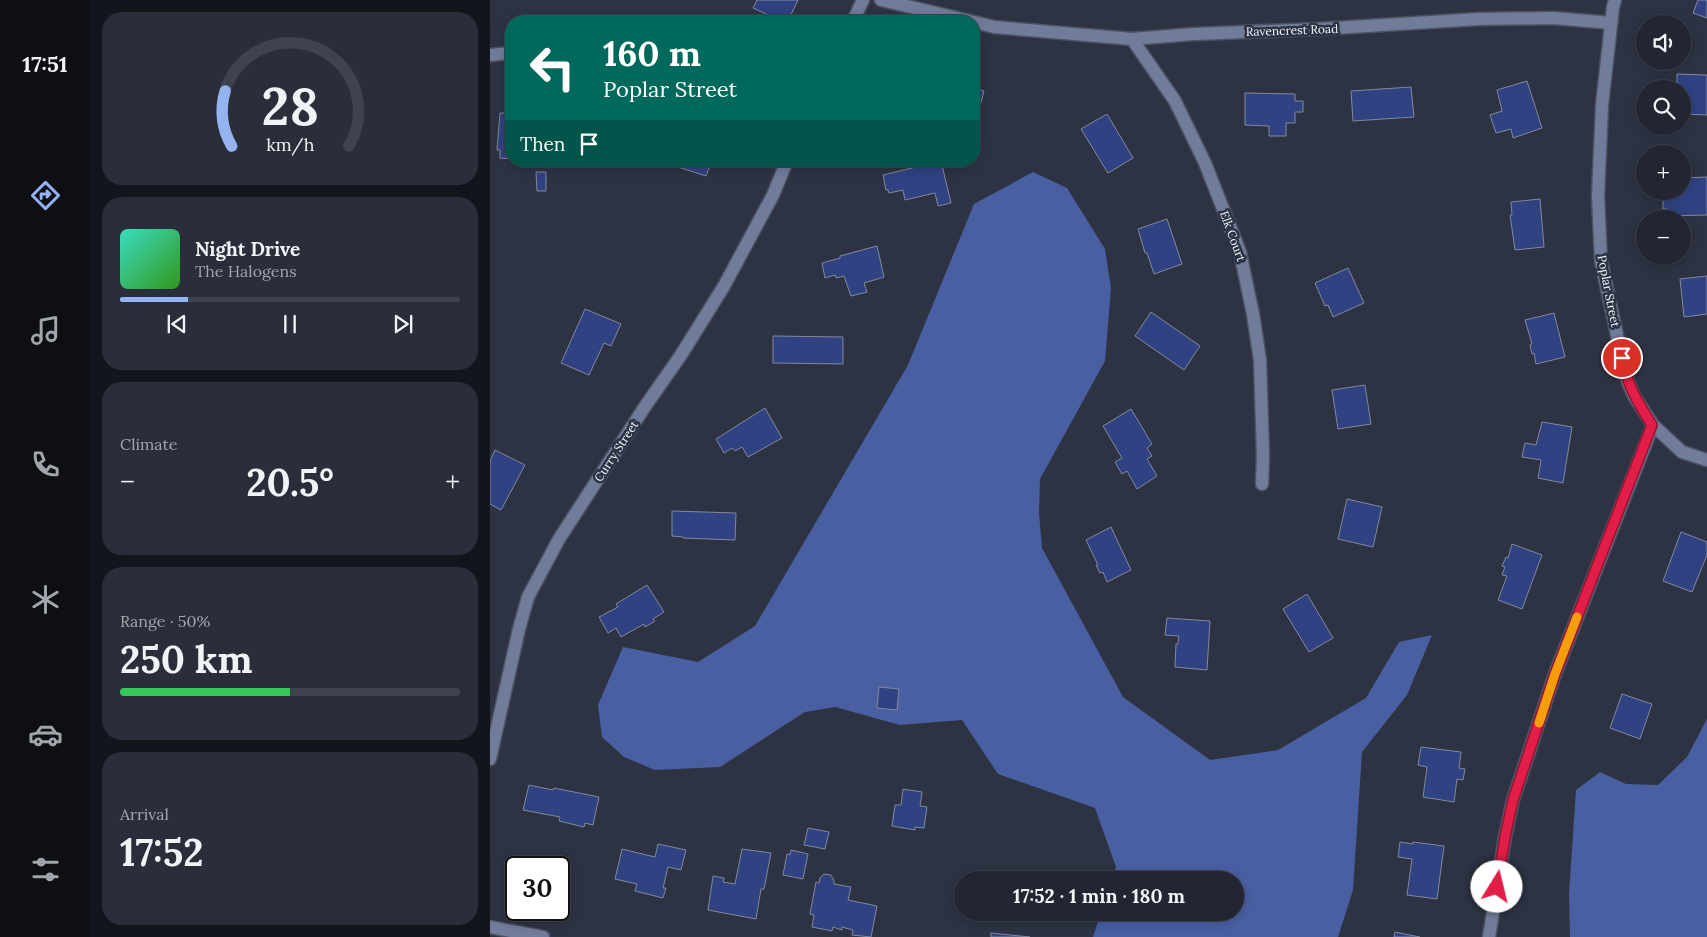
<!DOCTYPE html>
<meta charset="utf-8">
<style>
:root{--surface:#222632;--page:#2a2e3a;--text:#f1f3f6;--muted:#a2a5ac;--line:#3f434d;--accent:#95b2f1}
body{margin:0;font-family:Lora,serif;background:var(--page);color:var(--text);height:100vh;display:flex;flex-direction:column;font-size:19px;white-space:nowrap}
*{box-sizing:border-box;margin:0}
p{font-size:16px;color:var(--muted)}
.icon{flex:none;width:28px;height:28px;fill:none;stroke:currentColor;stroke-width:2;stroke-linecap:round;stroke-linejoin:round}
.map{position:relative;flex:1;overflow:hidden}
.side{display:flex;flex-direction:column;gap:12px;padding:12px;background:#13151c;width:400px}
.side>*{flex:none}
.hud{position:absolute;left:15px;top:15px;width:475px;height:152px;border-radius:20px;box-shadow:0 2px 12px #0003,0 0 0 1px var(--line);background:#00695c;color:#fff;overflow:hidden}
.controls{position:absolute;left:1146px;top:15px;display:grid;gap:10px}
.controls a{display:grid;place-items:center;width:55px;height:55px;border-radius:50%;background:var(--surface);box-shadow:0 2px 12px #0003,0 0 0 1px var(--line);font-size:25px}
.speed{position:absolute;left:15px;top:856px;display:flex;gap:10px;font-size:25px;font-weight:700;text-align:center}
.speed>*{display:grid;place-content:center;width:65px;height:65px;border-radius:50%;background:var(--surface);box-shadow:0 2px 12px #0003,0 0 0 1px var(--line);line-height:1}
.speed .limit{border:2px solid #111;border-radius:8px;background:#fff;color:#111}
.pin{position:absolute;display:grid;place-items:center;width:42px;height:42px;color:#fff;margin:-21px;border:2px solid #fff;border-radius:50%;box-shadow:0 1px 5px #0007}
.me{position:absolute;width:55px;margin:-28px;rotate:9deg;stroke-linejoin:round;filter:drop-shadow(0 0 4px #0008)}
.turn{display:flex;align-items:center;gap:18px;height:105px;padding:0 15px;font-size:22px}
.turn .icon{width:65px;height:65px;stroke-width:2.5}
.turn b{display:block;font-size:35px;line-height:42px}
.then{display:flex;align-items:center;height:48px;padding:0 15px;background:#0003;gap:10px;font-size:19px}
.big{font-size:38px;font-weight:800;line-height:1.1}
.side .card{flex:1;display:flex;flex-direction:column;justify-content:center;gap:8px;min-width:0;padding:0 18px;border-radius:20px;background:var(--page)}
.side .dial{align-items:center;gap:0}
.dial svg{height:130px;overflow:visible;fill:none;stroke:var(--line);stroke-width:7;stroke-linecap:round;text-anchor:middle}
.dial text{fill:var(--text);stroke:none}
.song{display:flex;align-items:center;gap:15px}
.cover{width:60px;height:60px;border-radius:8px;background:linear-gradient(135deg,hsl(170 70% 55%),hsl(110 70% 35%))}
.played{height:5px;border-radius:2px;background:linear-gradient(90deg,var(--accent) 20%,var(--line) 20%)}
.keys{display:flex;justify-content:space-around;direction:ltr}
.heat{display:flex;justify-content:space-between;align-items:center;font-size:28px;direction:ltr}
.charge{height:8px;border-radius:4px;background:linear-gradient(90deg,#34c759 50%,var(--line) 0)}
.trip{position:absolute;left:464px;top:871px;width:290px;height:50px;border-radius:25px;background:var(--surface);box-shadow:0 2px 12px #0003,0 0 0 1px var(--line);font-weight:800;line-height:50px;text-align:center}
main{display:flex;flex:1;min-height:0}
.menu{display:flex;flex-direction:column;width:90px;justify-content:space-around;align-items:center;background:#0e0f14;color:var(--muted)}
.menu .icon{width:35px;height:35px}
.menu .current{color:var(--accent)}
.menu b{font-size:22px;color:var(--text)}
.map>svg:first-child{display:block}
.forest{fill:#4a5fa2}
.building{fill:#304282;stroke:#82899c}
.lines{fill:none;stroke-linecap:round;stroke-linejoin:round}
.minor-casing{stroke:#4c5261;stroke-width:15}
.minor{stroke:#717c9b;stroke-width:12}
.route-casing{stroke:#92132f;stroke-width:12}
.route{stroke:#e11d48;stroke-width:9}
.slow{stroke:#f59e0b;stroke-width:9}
.labels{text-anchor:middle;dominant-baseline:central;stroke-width:5;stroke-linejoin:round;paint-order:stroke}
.street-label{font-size:12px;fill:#f0f4fe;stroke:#2d3343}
</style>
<main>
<nav class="menu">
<b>17:51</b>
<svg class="icon current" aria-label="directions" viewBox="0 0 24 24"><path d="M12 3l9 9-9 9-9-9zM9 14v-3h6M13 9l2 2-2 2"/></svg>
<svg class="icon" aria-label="music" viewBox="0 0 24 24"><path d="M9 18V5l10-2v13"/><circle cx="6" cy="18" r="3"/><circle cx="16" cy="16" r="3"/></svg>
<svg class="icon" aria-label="phone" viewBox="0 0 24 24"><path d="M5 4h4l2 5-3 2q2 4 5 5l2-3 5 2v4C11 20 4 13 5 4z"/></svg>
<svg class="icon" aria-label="climate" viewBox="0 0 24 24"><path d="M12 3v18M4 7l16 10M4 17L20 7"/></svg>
<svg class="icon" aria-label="car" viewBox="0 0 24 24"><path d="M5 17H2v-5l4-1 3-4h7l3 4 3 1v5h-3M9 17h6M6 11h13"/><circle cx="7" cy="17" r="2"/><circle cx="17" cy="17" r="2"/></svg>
<svg class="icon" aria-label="filters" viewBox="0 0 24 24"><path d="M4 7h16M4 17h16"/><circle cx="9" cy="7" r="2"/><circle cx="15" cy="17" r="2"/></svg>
</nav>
<section class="side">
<div class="card dial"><svg viewBox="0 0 100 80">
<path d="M14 69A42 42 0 1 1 86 69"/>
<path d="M14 69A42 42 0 0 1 10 35" stroke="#95b2f1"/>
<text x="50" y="56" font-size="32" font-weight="700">28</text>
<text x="50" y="72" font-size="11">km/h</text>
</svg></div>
<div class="card">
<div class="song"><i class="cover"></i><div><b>Night Drive</b><p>The Halogens</p></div></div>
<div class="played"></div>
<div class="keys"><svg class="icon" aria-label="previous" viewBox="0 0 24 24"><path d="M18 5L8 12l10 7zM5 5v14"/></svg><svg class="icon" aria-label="pause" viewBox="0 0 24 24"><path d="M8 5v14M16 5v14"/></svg><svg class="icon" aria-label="next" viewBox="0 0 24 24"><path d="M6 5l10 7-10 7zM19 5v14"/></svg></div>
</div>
<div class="card"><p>Climate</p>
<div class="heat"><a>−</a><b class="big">20.5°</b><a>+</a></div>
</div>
<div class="card"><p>Range · 50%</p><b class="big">250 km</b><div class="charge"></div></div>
<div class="card"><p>Arrival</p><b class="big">17:52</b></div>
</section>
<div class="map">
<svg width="1217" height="937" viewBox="0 0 1217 937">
<rect width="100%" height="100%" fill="#2d3343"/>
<g class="forest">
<polygon points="543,172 577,188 615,249 621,288 615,361 550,479 549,513 552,548 633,697 720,760 788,750 876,698 909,642 942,635 917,695 872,752 863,890 848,937 603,937 611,913 745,912 745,880 621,880 626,867 605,808 508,774 472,720 410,725 345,707 315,712 230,767 165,770 134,757 112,737 108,705 133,647 208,662 265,626 418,365 484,204"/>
<polygon points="1217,719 1217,937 1080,937 1079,894 1086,790 1110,772 1136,784 1168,785 1197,757"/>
</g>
<g class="building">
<polygon points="267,0 308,0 298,21 291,21 263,8"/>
<polygon points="1208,0 1217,0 1217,18 1203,13"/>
<polygon points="1187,74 1217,75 1217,115 1192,114 1192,89 1187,89"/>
<polygon points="1037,81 1052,128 1023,138 1021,129 1006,133 1000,115 1012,111 1007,90"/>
<polygon points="921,87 924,117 863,121 861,91"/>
<polygon points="484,88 494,91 484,129"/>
<polygon points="755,93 805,94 805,101 813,101 813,112 805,112 805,123 796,123 796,136 779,136 779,126 755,125"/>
<polygon points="10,113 21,113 21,159 10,158 10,150 7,150"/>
<polygon points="617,114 643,158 618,173 591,129"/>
<polygon points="190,161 224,161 224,163 221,163 216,176 188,167"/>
<polygon points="451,161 461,203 448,206 445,193 415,200 413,190 399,193 398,190 396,190 393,175"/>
<polygon points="46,172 56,172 56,191 47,191"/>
<polygon points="1217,177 1217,215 1177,216 1177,209 1173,209 1173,196 1177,196 1177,191 1192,191 1192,178"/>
<polygon points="1050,199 1054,247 1025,250 1020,215 1022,215 1021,202"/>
<polygon points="677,219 692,264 664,274 657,253 655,253 648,229"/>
<polygon points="387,246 394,277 374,283 377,292 361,296 354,276 346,278 345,275 335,278 332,263 350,258 350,256"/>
<polygon points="858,268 874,303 843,317 838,305 835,306 825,283"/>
<polygon points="1217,276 1217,314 1194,317 1190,279"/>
<polygon points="95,309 131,324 121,346 114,343 99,375 71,363"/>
<polygon points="661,312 710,346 694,370 645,336"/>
<polygon points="1064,313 1075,357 1046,364 1044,353 1042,354 1040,345 1042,344 1035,320"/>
<polygon points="283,336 353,337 353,364 283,363"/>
<polygon points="875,385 881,424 848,429 842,390"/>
<polygon points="275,408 292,438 258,457 252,447 245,451 242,448 234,453 226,439"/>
<polygon points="641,409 662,444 657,448 662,456 657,459 667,476 647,489 637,471 632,474 625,462 632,458 613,426"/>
<polygon points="1052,422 1082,427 1073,483 1048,478 1051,460 1032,457 1035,443 1046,445"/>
<polygon points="5,450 35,465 11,510 0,504 0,461"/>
<polygon points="857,499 892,507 883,547 848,539"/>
<polygon points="182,511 246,513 245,540 193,538 193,537 182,536"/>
<polygon points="621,527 641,570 617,582 613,572 610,573 606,565 608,565 596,540"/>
<polygon points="1191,532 1217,542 1217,555 1202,592 1173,581"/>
<polygon points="1022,544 1052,555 1032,609 1008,600 1017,576 1012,575 1015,567 1012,566 1016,557 1018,558"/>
<polygon points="157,585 174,612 163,619 165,621 155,627 154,624 131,637 126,628 118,633 109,617 128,607 126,604"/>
<polygon points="817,594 843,638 819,652 793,609"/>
<polygon points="677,618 720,621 717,670 685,667 686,644 688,644 689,636 675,635"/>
<polygon points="389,687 409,689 407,710 387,708"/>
<polygon points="1132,694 1162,704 1150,739 1120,728"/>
<polygon points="931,747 971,752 969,768 975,769 973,780 967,779 964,802 933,797 937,767 928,765"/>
<polygon points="39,785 63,790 64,788 109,797 103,825 95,823 94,827 69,821 70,817 33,810"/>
<polygon points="413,789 432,792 430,806 437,807 434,828 425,827 425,830 402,826 405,805 411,805"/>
<polygon points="318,828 339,832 335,849 314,845"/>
<polygon points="910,842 923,844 923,842 954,846 947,899 917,895 922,859 908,857"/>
<polygon points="168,844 196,850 191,870 178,867 173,888 176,888 173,898 145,891 147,884 125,879 132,849 165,857"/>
<polygon points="252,849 281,853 274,889 271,889 266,919 218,910 223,876 234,878 233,882 245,884"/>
<polygon points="301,850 318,854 313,879 293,875 297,854 300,855"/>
<polygon points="334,874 341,875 344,881 344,884 361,887 358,900 387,906 381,937 362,935 363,930 352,927 352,930 343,927 342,931 322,927 324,915 320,914 326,882 329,883 330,878"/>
<polygon points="905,932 930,937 904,937"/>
<polygon points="501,933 540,937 501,937"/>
</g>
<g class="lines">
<defs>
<g id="minor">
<polyline points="391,0 480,21"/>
<polyline points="1125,0 1123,7 1112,105 1108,196 1111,261 1136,377 1144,396 1163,425 1192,452 1217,460"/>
<polyline points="363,21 373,0"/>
<polyline points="484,22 504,27 642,39 704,34 829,29 989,19 1064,18 1121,23"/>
<polyline points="642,39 685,101 715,163 750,252 763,314 770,360 773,456 772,484"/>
<polyline points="0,55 21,53"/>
<polyline points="0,759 29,629 38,597 69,539 156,405 191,355 234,286 283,195 297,161"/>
<polyline points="0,927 53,937"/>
<polyline points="999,937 1015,837 1023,800 1065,674 1163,425"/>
</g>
</defs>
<use href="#minor" class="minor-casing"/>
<use href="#minor" class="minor"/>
</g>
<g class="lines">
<defs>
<path id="route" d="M 1007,887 L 1015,837 L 1023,800 L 1065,674 L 1162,425 C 1147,401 1138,387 1132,358"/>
</defs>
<use href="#route" class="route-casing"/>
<use href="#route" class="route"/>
<polyline class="slow" points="1049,723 1065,674 1087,617"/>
</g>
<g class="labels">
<g class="street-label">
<text transform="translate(802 30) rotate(-2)">Ravencrest Road</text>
<text transform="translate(743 236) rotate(70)">Elk Court</text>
<text transform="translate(1119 291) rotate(79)">Poplar Street</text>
<text transform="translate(126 451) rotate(-57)">Curry Street</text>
</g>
</g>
</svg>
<div class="controls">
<a><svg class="icon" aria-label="sound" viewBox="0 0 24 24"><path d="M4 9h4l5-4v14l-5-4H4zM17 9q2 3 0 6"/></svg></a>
<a><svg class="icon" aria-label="search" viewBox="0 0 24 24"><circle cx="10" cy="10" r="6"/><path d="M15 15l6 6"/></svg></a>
<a>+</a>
<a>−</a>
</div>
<div class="speed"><div class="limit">30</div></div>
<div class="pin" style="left:1132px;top:358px;background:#d93025"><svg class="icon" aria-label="arrive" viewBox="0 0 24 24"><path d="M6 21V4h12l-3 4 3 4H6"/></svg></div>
<svg class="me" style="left:1007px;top:887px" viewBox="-20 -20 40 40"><circle r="19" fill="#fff"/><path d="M0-13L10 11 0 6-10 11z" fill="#e11d48"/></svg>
<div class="trip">17:52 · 1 min · 180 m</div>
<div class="hud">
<div class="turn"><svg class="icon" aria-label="left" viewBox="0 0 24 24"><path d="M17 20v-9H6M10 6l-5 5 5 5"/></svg><div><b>160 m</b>Poplar Street</div></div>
<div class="then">Then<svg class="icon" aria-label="arrive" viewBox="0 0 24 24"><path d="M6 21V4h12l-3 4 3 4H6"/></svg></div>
</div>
</div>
</main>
